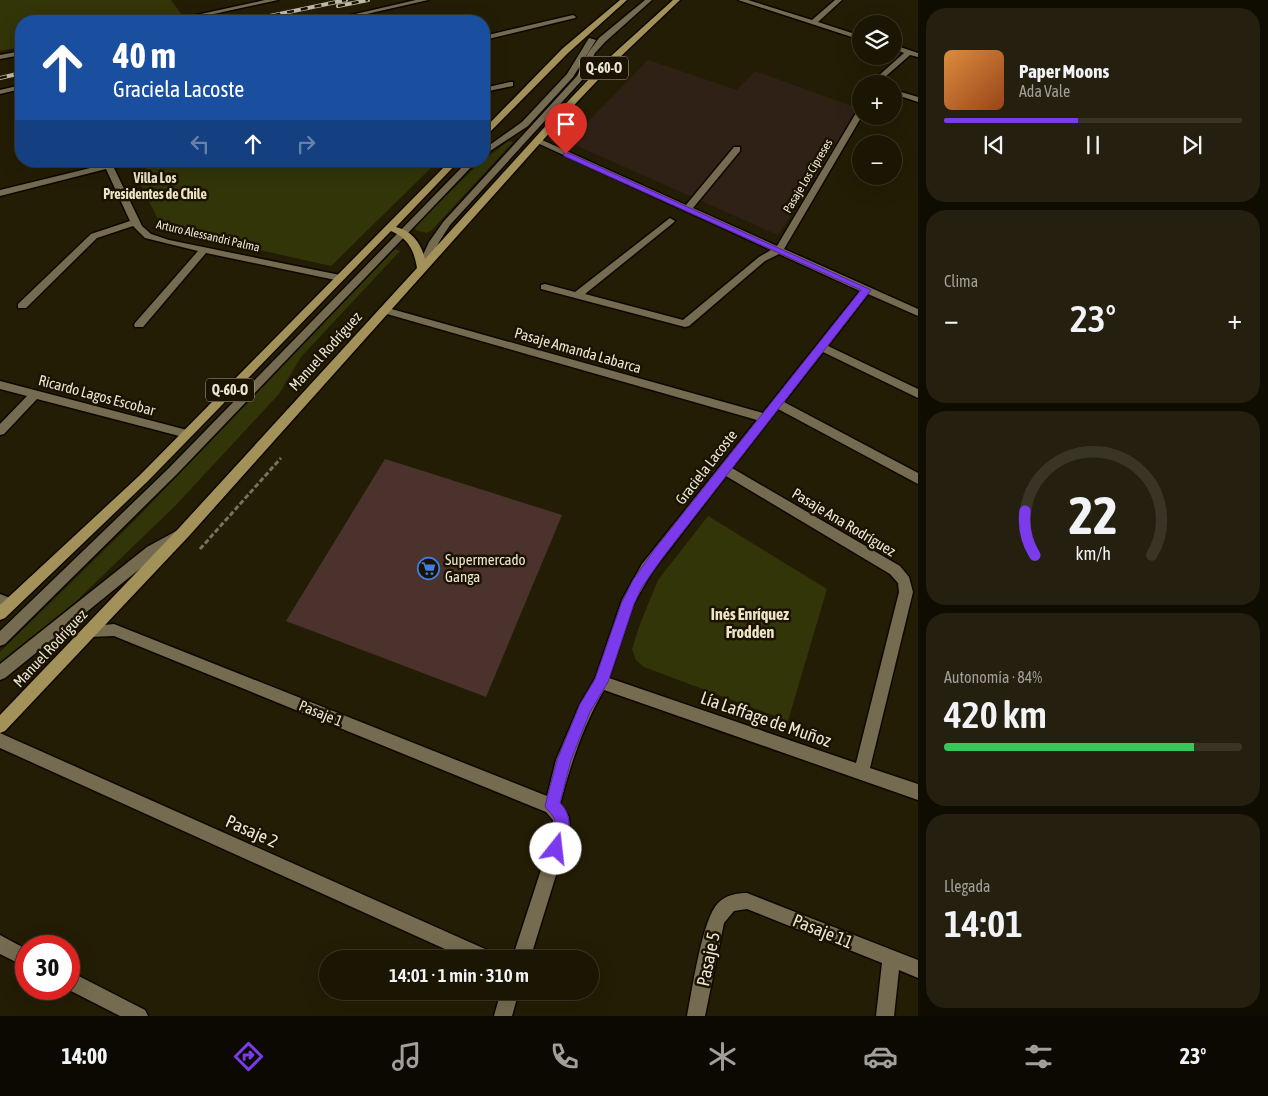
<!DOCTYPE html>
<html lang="es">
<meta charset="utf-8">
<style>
:root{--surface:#1b1604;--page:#241f0e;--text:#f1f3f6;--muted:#a09f9a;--line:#393526;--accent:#7c3aed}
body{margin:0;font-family:"Asap Condensed",sans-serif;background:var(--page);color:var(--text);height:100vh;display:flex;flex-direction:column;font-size:19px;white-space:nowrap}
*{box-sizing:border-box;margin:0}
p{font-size:16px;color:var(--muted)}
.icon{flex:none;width:28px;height:28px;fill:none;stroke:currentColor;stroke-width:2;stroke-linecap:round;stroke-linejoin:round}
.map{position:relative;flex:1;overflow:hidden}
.drawer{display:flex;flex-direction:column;gap:8px;padding:8px;background:#0f0c02;width:350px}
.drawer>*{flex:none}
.top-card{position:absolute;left:15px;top:15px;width:475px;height:152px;border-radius:20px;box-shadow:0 5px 20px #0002,0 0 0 1px var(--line);background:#1a4fa0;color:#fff;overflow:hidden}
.tools{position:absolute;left:852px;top:15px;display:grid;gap:10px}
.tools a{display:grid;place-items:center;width:50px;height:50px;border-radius:50%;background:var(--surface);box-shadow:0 5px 20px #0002,0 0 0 1px var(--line);font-size:25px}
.speed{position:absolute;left:15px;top:935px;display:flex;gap:10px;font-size:25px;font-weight:700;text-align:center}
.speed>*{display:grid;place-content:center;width:65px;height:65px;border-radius:50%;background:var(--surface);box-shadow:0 5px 20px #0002,0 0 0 1px var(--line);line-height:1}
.speed .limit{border:8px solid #d22;background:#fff;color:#111}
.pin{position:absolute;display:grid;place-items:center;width:42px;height:42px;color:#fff;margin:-51px -21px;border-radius:50% 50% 50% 0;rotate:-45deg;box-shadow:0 0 5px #0007}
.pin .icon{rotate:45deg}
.me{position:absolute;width:55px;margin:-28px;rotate:16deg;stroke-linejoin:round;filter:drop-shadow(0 0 4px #0008)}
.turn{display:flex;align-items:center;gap:18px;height:105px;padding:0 15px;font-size:22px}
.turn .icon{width:65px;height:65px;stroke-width:2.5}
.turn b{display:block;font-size:35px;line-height:42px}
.lanes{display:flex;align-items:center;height:48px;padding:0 15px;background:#0003;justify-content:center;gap:25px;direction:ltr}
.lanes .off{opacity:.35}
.big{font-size:38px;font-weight:600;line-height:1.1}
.drawer .card{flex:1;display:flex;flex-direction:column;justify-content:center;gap:8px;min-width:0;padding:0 18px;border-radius:20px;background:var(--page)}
.drawer .dial{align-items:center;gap:0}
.dial svg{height:130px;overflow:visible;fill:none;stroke:var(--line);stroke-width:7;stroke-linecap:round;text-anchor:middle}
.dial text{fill:var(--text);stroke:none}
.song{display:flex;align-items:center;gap:15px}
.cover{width:60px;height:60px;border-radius:8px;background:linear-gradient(135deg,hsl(30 70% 55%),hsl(20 70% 35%))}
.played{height:5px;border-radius:2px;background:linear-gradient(90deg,var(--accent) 45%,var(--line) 45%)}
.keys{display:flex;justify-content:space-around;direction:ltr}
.heat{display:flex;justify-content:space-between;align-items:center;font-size:28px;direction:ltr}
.charge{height:8px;border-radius:4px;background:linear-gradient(90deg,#34c759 84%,var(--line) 0)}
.trip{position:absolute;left:319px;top:950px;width:280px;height:50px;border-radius:25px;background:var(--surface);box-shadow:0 5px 20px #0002,0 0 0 1px var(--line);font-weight:600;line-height:50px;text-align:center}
.tab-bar{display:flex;height:80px;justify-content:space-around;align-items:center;background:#0b0902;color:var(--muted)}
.tab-bar .icon{width:35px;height:35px}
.tab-bar .selected{color:var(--accent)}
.tab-bar b{font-size:22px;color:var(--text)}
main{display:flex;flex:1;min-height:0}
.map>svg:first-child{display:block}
.industrial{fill:#302117}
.green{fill:#313508}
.building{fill:#4c322c}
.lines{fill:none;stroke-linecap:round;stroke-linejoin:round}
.minor-casing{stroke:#0e0700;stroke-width:3}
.major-casing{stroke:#0e0700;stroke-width:3}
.path{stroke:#77715d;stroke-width:3;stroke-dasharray:5 2.5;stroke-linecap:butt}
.minor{fill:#746b51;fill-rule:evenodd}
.major{fill:#a29159;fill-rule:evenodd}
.rail-casing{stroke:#bfbaa9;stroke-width:4}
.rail{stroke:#1b1300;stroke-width:2.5;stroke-dasharray:7;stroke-linecap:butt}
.route{fill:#7c3aed;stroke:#51269a}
.labels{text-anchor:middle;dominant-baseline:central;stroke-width:5;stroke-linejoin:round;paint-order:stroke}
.far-street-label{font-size:12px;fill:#eae5d6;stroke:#1b1300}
.shield{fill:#1b1300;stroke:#aca696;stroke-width:1}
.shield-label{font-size:14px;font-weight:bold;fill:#eae5d6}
.far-neighbourhood-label{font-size:14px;font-weight:bold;fill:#ede3c6;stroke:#1b1300}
.street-label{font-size:15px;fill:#eae5d6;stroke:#1b1300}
.poi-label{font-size:15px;fill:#eae5d6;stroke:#1b1300;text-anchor:start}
.neighbourhood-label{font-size:16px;font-weight:bold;fill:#ede3c6;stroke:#1b1300}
.near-street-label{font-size:18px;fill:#eae5d6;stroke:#1b1300}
</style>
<main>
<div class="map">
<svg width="918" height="1016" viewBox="0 0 918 1016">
<rect width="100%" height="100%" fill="#241d05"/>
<polygon class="industrial" points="648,60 737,90 755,71 860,109 778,235 568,142"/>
<g class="green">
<polygon points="0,0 171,0 181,14 146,21 21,21 21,47 0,51"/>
<polygon points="508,141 513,142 431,231 426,233 415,230 415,226 474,168"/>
<polygon points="171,161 303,161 306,164 318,161 438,161 331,266 179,232 161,225 134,172"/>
<polygon points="395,249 400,251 301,357 279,394 176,505 64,613 0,663 0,652 135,520"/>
<polygon points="708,516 827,589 788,721 644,667 636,660 632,649 640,624 658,580"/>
</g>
<polygon class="building" points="385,459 562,515 486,697 286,621"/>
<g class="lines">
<defs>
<g id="minor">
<polygon points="265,0 278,0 181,21 169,21"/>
<polygon points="416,0 428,0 336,21 325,21"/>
<polygon points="645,0 652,0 605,42 595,53 583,79 450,225 439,242 425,270 419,270 417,268 429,242 444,221 577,76 588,53 599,38"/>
<polygon points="738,0 748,0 812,20 835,0 842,0 818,22 861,36 861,40"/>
<polygon points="573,15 576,17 575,18 484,40 484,36"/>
<polygon points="589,38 596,40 573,77 528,126 484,155 484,149 522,122 567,74"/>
<polygon points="894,45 918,53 918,57 910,55 885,77 885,84 877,84 876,78 904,53 894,49"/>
<polygon points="21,51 21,55 0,59 0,55"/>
<polygon points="510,82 513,82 513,86 484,92 484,88"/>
<polygon points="21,85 21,89 0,94 0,90"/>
<polygon points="894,90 918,97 918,102 894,94"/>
<path d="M 856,113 L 861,113 L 862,116 L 784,249 L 918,309 L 918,316 L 868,294 L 828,346 L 918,389 L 918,398 L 823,352 L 784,402 L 918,473 L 918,484 L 778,409 L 732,468 L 900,566 L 909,577 L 913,592 L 870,768 L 918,784 L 918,800 L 604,690 C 583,726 571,763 560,804 L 569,817 L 570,830 L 530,959 L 512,959 L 554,830 L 553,820 L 546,812 L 114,636 L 89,637 L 84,635 L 82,631 L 84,627 L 114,624 L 547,796 L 556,760 L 580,704 L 595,679 L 622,600 L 642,564 L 757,420 L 380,312 L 379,310 L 380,308 L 388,308 L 763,413 L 860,291 L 779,254 L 765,261 L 689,326 L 685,327 L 541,289 L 541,285 L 545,284 L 575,292 L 670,218 L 675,221 L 673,223 L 585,294 L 683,320 L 759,257 L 771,250 L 533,141 L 540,139 L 686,205 L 734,147 L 740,147 L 740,151 L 693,208 L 777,246 ZM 726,476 L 890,574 L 898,583 L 899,592 L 856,763 L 609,678 L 633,605 L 652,572 Z"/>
<polygon points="119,161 134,161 114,168 142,226 151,234 169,240 340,275 345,278 340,281 206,253 143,327 135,327 134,325 135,323 198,251 145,238 133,226 97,238 26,308 18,308 18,304 91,234 130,221 106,169 0,196 0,190"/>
<polygon points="468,161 477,161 177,474 5,644 0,646 0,631 169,468"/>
<polygon points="0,381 187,430 193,434 187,438 37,399 4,434 0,435 0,424 27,396 0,389"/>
<polygon points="178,530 183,531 184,535 183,539 157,555 5,678 0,680 0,664 147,547"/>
<polygon points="0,594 15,600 17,604 15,608 10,610 0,606"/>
<polygon points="0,733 494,953 497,959 467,959 0,748"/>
<path d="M 747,893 L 918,960 L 918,978 L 899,970 L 894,1016 L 876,1016 L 882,963 L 747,909 L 734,911 L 724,923 L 705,1016 L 687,1016 C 692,991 702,919 718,903 C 726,895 737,893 747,893 Z"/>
<polygon points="0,935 26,949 26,967 0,954"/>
<polygon points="69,971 145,1010 148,1016 120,1016 67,989"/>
<polygon points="501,991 519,991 512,1016 494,1016"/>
</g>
<g id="major">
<polygon points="620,0 627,0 568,53 487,135 484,135 484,129 562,49"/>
<path d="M 673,0 L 680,0 L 617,60 L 577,102 L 189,536 L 5,731 L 0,733 L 0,715 L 179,528 L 417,268 C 414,250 408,238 391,231 L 148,481 L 5,618 L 0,620 L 0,605 L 140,475 L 450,161 L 459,161 L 396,227 C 412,231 421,243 425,259 L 571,98 L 611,56 Z"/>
</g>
</defs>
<use href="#minor" class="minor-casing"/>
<use href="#major" class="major-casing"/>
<polyline class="path" points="200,549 281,458"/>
<use href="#minor" class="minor"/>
<use href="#major" class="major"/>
<defs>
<g id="rail">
<polyline points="338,6 368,0"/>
<polyline points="246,21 346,0"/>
<polyline points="0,78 21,73"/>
</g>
</defs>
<use href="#rail" class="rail-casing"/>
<use href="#rail" class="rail"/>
</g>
<path class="route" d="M 566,152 L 871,290 L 663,557 L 642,587 L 634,604 L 608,682 L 590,712 L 571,760 L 560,803 C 575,817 568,838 561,854 L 556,856 L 550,854 C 546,843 556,834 555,823 C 555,815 548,812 545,806 L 557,760 L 580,704 L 595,679 L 621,604 L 633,580 L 654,550 L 861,290 L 564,156 L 563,154 Z"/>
<defs>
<symbol id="supermarket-ring" viewBox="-11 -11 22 22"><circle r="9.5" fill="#1b1300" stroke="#3f7fe0" stroke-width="1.5"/><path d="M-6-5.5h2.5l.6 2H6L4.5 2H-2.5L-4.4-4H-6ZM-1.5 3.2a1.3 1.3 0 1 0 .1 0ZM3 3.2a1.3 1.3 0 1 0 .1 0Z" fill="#3f7fe0"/></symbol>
</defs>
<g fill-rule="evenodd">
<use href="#supermarket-ring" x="416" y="556" width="25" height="25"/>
</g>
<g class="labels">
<g class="far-street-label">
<text transform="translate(808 176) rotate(-59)">Pasaje Los Cipreses</text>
<text transform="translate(208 236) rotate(13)">Arturo Alessandri Palma</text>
</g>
<g class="shield">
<rect x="580" y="56.5" width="48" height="23" rx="4"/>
<rect x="206" y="378.5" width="48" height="23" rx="4"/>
</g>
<g class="shield-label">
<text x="604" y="68">Q-60-O</text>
<text x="230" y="390">Q-60-O</text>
</g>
<g class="far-neighbourhood-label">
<text x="155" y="178">Villa Los<tspan x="155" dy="16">Presidentes de Chile</tspan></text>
</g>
<g class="street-label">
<text transform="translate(578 350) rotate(16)">Pasaje Amanda Labarca</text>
<text transform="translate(325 351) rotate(-48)">Manuel Rodríguez</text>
<text transform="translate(97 395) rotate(15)">Ricardo Lagos Escobar</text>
<text transform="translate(706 467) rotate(-52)">Graciela Lacoste</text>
<text transform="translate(844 522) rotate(31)">Pasaje Ana Rodríguez</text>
<text transform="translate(50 648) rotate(-47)">Manuel Rodríguez</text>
<text transform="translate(321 713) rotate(22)">Pasaje 1</text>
</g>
<g class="poi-label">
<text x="445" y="559">Supermercado<tspan x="445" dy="17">Ganga</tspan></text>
</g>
<g class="neighbourhood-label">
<text x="750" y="614">Inés Enríquez<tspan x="750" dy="18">Frodden</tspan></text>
</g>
<g class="near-street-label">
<text transform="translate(766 719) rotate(19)">Lía Laffage de Muñoz</text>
<text transform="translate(252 831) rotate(24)">Pasaje 2</text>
<text transform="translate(823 931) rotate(22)">Pasaje 11</text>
<text transform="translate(708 959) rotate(-78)">Pasaje 5</text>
</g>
</g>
</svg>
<div class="tools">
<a><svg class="icon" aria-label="layers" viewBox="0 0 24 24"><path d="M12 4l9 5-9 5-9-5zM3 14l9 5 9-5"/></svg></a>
<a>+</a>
<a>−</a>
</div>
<div class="speed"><div class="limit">30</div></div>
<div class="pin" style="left:566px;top:154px;background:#d93025"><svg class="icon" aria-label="arrive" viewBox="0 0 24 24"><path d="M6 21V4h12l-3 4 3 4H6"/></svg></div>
<svg class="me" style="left:556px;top:849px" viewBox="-20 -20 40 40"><circle r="19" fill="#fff"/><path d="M0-13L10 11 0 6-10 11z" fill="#7c3aed"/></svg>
<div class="trip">14:01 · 1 min · 310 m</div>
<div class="top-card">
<div class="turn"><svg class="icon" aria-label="ahead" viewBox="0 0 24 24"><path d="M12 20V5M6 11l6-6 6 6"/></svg><div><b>40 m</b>Graciela Lacoste</div></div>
<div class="lanes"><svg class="icon off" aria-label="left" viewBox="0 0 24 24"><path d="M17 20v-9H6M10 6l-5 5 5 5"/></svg><svg class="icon" aria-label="ahead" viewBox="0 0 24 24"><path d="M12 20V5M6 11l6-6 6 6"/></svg><svg class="icon off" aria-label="right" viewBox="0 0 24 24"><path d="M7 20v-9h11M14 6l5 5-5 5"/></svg></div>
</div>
</div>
<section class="drawer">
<div class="card">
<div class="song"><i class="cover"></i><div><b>Paper Moons</b><p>Ada Vale</p></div></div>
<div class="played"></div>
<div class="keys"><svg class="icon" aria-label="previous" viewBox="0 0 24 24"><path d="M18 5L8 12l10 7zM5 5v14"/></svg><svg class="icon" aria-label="pause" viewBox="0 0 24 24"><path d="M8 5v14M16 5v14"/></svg><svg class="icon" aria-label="next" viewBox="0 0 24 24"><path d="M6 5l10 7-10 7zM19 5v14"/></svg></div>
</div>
<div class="card"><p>Clima</p>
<div class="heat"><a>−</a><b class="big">23°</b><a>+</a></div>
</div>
<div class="card dial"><svg viewBox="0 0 100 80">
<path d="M14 69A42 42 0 1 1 86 69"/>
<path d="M14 69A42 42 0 0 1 8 42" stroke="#7c3aed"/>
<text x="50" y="56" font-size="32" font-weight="700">22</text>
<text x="50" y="72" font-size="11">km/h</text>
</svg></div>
<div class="card"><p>Autonomía · 84%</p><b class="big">420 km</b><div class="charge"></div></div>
<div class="card"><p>Llegada</p><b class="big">14:01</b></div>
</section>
</main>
<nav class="tab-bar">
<b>14:00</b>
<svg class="icon selected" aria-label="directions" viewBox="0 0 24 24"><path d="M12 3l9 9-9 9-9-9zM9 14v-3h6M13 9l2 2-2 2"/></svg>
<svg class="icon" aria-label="music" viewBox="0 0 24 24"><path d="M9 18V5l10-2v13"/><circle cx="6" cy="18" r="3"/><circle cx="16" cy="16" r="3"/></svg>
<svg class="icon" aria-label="phone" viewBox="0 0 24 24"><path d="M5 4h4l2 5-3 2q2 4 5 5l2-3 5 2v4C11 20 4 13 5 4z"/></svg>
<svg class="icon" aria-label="climate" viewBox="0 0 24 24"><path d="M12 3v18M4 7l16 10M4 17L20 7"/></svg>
<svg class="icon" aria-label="car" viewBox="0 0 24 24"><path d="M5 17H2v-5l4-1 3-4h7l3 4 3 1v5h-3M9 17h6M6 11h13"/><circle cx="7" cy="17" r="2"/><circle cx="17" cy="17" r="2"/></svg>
<svg class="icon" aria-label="filters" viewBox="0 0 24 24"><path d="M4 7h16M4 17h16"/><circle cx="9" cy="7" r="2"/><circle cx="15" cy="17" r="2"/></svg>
<b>23°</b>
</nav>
